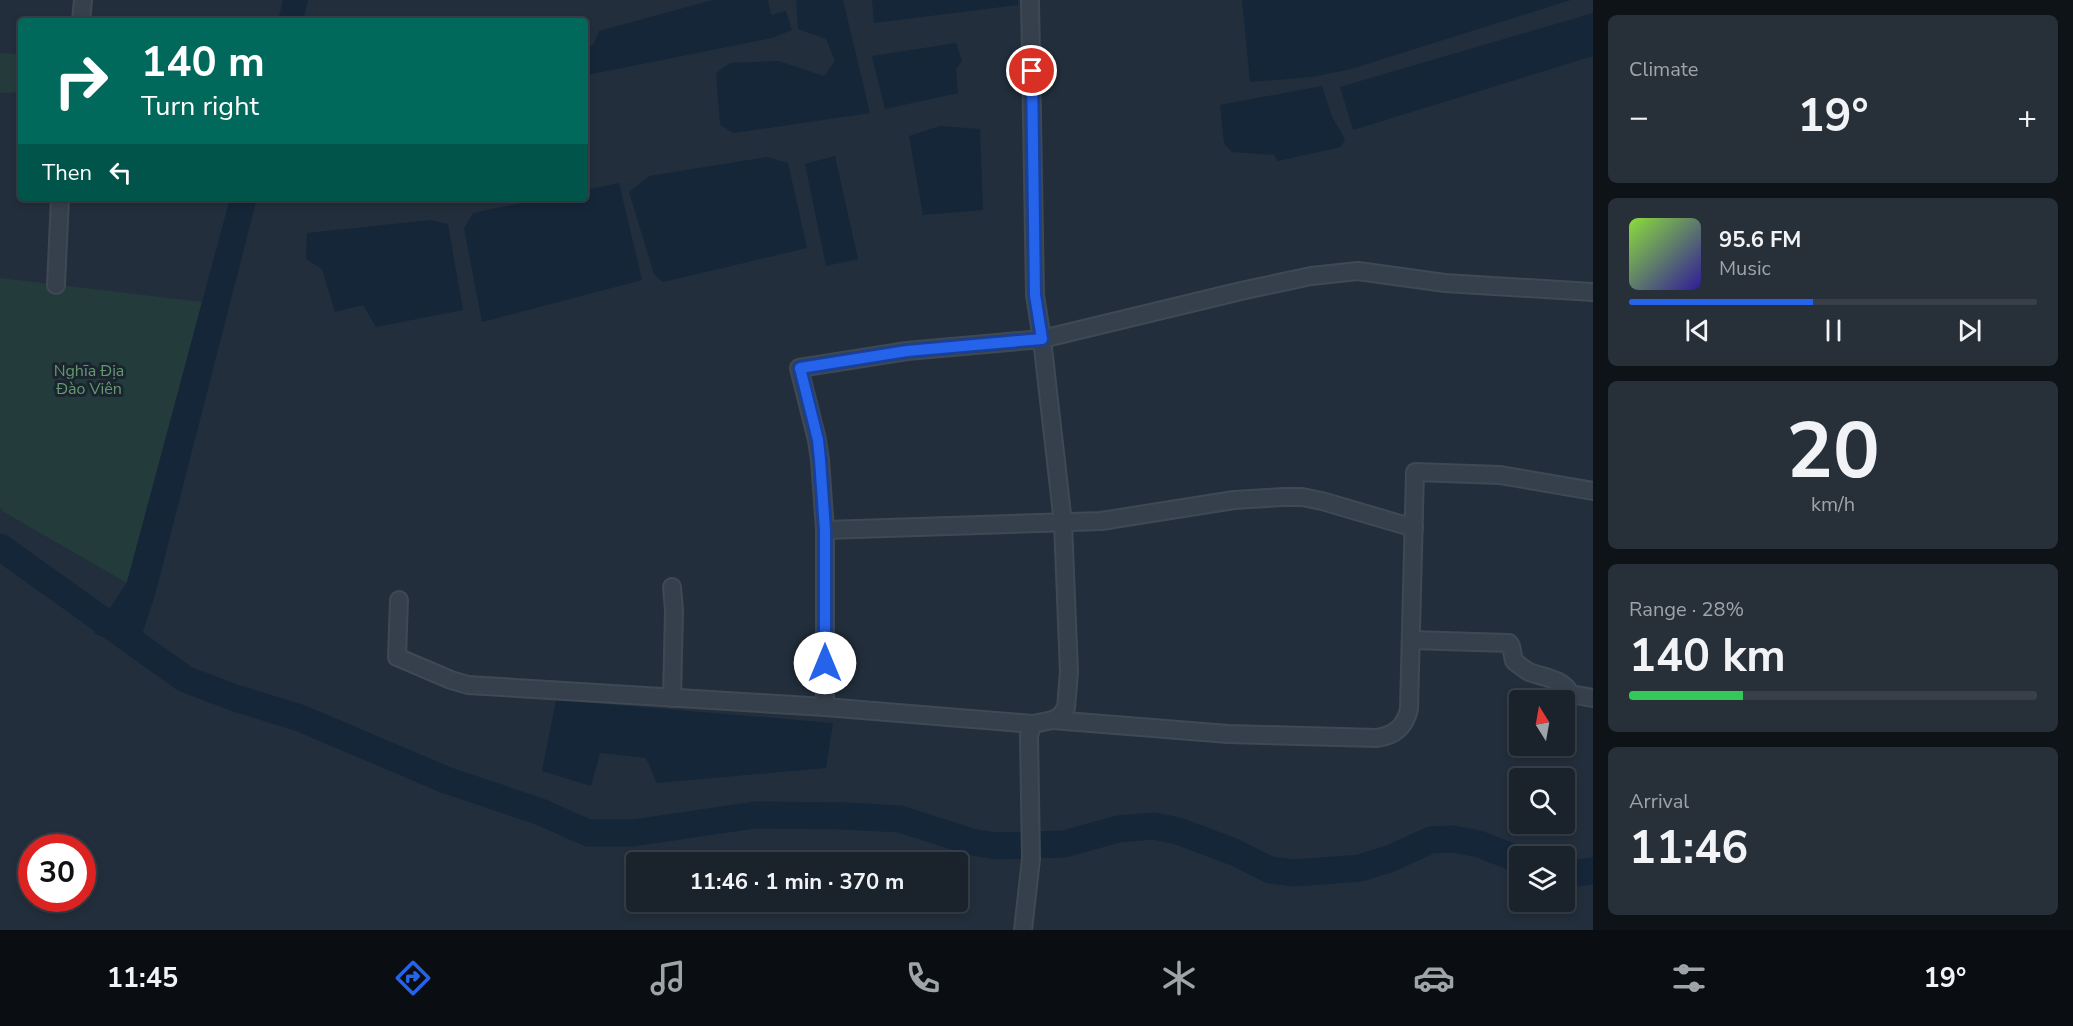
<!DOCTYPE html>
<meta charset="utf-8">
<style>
:root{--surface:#1a222c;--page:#272f38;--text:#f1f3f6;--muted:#9fa4a9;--line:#383f48;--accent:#2563eb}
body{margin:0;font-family:"Nunito Sans",sans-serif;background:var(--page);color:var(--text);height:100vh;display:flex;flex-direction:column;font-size:22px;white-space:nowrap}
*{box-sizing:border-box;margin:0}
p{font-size:20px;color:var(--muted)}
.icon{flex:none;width:33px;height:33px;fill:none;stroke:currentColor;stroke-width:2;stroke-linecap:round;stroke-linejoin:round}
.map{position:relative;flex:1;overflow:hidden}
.sheet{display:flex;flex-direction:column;gap:15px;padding:15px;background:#0e1318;width:480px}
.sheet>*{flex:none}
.top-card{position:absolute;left:18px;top:18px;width:570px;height:183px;border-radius:6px;box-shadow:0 3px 9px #0003,0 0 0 2px var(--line);background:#00695c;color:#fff;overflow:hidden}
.needle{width:39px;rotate:349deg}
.fabs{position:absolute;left:1509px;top:690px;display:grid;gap:12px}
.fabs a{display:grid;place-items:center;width:66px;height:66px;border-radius:6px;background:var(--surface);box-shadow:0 3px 9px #0003,0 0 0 2px var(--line);font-size:30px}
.speed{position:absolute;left:18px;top:834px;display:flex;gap:12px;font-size:30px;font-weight:700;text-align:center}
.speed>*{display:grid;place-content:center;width:78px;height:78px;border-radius:50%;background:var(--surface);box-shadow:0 3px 9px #0003,0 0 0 2px var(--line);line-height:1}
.speed .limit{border:9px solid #d22;background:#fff;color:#111}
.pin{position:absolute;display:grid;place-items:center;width:51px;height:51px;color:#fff;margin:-26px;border:3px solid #fff;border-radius:50%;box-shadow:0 2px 6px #0007}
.me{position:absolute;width:66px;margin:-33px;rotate:0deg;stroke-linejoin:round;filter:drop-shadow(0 0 4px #0008)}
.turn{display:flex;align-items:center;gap:21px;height:126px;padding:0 24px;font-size:27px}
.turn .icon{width:78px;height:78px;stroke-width:2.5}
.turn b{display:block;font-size:42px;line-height:51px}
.then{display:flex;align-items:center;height:57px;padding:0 24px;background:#0003;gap:12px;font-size:22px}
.big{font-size:45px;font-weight:700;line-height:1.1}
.sheet .widget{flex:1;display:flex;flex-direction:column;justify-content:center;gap:9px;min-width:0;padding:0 21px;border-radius:9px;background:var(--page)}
.sheet .dial{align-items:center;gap:0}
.dial b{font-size:78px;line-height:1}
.song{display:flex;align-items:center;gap:18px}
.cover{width:72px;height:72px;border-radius:9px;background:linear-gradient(135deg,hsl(90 70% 55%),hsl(250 70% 35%))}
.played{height:6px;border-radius:3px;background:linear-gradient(90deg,var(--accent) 45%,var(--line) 45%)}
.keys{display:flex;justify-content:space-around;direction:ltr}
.heat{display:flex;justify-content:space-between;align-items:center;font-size:33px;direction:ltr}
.charge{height:9px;border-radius:4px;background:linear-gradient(90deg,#34c759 28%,var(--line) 0)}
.trip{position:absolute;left:626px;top:852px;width:342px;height:60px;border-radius:6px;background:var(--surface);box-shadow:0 3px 9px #0003,0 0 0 2px var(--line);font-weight:700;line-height:60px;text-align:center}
.menu{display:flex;height:96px;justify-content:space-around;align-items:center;background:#0a0e12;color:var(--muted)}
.menu .icon{width:42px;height:42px}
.menu .current{color:var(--accent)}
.menu b{font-size:27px;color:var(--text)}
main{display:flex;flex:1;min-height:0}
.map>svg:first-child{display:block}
.green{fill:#243b3c}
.water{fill:#152639}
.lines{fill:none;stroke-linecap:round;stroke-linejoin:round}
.river{stroke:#152639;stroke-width:27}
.minor-casing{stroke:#3f4954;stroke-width:20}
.minor{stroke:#36404c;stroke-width:16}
.route-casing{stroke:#184099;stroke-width:15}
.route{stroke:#2563eb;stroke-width:10}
.labels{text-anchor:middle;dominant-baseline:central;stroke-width:6;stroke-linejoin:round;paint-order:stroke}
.park-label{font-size:16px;fill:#67996f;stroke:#1b2530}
</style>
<main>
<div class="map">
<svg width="1593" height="930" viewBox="0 0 1593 930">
<rect width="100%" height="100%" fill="#222e3b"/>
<g class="green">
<polygon points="0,53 21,54 21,92 0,93"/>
<polygon points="0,278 202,302 127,583 4,512 0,507"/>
</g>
<g class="water">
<polygon points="283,0 308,0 303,21 278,21"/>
<polygon points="713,0 768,0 771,15 786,11 792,30 772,38 587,75 585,48 594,44 599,31"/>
<polygon points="796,0 843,0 870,113 734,133 720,125 716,73 730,63 779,61 824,76 835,61 826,39 798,29"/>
<polygon points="872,0 1018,0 1018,5 874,23"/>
<polygon points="1242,0 1571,0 1351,69 1312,77 1250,82"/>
<polygon points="1593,13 1593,56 1353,130 1340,87"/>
<polygon points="956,43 962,61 956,69 958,93 885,109 872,56"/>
<polygon points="1322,86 1332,117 1345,139 1341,147 1278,161 1274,155 1232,152 1224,143 1220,105"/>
<polygon points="940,126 980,129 983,210 923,215 909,136"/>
<polygon points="835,156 858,259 826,266 805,164"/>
<polygon points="767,157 788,163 807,248 663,282 654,274 629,192 649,176"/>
<polygon points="619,183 642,280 482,322 464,228 473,213 545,198 585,198 585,190"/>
<polygon points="230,198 257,198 155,595 136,653 94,633 127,582"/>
<polygon points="431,220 448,224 463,310 376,327 363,305 335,312 322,269 306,259 307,233"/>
<polygon points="556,700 833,723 826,768 657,783 646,758 600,753 591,786 542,771"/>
</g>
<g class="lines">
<g class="river">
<polyline points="0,547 185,679 235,698 300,718 446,780 541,812 588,833 633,833 755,815 845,816 900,819 972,842 996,846 1064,844 1118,829 1154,826 1178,831 1234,852 1270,870 1294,873 1360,868 1389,859 1431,840 1453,839 1479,844 1520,860"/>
<polyline points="1564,871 1577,873 1593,871"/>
</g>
<defs>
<g id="minor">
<polyline points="81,21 83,0"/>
<polyline points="56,285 60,198"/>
<polyline points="825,530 1101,521 1234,500 1283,497 1302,497 1322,501 1414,528"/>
<polyline points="672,587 674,610 672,698"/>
<polyline points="399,600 397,657 451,680 468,685 825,707 1033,724"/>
<path d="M 1411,640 L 1509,643 L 1511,646 L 1514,661 C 1519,665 1524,669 1529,672 C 1542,677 1565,679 1570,694 L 1593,698"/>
<polyline points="825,707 825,530 820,460 817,440 799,368 907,351 1042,339 1241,291 1311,276 1358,271 1445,283 1593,292"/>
<path d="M 1053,720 L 1228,734 L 1377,738 C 1395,735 1405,727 1409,709 L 1415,472 L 1500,475 L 1593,491"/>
<polyline points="1023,930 1031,859 1029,735 1033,724 1053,720 1060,716 1066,708 1069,672 1063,523 1042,339 1035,295 1030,0"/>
</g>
</defs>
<use href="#minor" class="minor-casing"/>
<use href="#minor" class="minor"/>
</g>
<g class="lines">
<defs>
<polyline id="route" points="825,663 825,530 820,460 818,440 800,368 907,351 1042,339 1035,295 1032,71"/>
</defs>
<use href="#route" class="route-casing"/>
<use href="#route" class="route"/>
</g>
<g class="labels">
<g class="park-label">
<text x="89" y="371">Nghĩa Địa<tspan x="89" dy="18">Đào Viên</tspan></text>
</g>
</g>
</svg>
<div class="fabs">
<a><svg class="needle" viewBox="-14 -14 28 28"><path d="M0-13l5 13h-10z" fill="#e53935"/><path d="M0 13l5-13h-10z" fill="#9fa4a9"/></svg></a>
<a><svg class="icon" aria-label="search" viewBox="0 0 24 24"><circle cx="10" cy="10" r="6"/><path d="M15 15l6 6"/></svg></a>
<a><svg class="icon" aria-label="layers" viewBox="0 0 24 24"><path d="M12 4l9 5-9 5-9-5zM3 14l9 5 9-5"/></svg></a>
</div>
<div class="speed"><div class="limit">30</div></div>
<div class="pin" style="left:1032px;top:71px;background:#d93025"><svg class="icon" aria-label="arrive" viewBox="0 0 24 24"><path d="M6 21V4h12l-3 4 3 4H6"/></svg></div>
<svg class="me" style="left:825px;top:663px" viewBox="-20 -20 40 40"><circle r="19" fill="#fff"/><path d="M0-13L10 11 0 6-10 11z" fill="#2563eb"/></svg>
<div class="trip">11:46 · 1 min · 370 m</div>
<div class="top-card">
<div class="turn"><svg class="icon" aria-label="right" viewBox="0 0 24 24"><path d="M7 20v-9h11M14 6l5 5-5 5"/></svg><div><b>140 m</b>Turn right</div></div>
<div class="then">Then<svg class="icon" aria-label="left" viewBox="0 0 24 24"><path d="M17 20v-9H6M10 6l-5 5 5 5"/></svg></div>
</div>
</div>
<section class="sheet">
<div class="widget"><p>Climate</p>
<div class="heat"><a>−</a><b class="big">19°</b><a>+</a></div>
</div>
<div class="widget">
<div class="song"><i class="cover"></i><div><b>95.6 FM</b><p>Music</p></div></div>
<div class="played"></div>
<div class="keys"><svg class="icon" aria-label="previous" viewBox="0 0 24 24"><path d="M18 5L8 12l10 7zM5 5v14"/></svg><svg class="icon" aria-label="pause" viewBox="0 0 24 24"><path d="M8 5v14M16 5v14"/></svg><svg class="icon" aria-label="next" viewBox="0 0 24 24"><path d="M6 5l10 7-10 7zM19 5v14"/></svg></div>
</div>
<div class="widget dial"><b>20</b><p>km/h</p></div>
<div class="widget"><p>Range · 28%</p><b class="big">140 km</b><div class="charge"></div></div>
<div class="widget"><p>Arrival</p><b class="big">11:46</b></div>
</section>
</main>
<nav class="menu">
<b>11:45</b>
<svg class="icon current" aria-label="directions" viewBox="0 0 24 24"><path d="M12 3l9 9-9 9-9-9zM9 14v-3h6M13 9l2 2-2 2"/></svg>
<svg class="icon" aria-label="music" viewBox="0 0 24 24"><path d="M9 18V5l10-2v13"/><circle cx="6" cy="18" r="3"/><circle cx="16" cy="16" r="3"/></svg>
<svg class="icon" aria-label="phone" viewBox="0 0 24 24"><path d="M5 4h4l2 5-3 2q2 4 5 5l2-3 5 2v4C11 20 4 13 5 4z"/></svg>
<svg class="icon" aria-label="climate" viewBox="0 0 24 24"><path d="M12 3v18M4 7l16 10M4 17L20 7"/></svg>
<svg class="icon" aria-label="car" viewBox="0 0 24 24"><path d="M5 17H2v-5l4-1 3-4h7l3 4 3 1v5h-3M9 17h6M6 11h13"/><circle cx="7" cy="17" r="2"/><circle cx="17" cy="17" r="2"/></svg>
<svg class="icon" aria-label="filters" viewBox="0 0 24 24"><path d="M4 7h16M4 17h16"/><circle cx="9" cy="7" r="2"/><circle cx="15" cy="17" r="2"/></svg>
<b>19°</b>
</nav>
